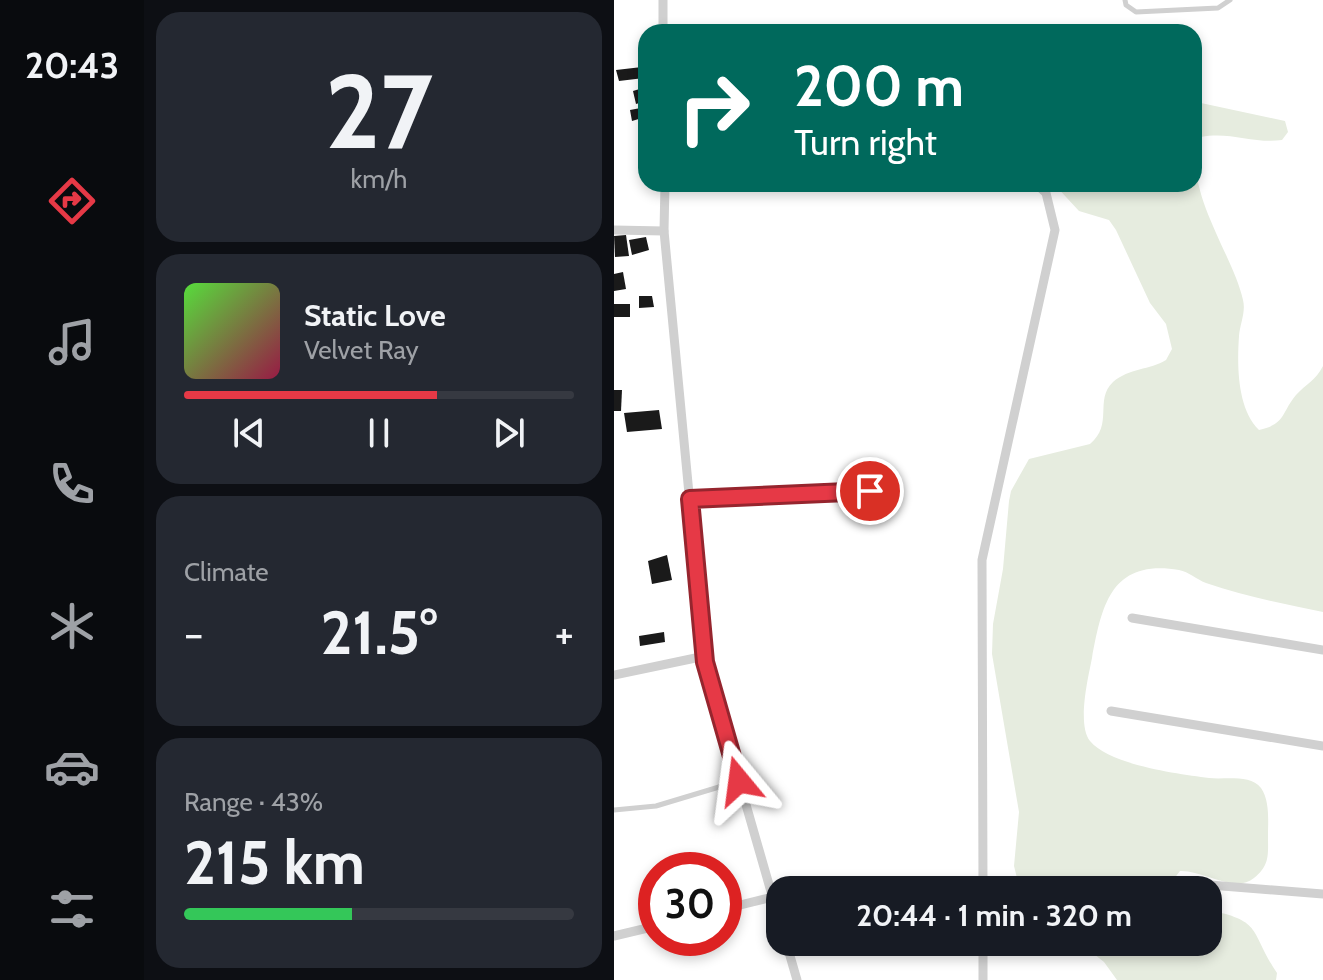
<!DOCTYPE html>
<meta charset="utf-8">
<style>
:root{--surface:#171b24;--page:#242831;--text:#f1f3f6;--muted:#9ea1a6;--line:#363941;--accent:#e63946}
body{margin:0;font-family:Cabin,sans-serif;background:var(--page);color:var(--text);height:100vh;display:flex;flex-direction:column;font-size:30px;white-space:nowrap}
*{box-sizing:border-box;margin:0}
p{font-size:26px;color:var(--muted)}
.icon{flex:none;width:44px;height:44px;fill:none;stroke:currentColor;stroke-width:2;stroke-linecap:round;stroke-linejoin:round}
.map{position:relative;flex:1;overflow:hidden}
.details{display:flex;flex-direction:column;gap:12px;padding:12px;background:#0d0f14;width:470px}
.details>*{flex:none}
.top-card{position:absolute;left:24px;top:24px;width:564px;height:168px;border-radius:24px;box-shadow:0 4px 12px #0003;background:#00695c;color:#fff;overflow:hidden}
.speed{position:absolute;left:24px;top:852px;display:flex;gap:16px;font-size:40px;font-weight:700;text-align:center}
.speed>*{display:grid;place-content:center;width:104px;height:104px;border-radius:50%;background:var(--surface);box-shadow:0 4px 12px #0003;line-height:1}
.speed .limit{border:12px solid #d22;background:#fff;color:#111}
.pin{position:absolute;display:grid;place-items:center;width:68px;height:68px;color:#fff;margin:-34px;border:4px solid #fff;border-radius:50%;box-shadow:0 2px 8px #0007}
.me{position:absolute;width:88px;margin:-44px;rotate:344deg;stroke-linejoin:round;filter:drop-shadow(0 0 6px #0008)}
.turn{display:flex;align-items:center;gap:28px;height:168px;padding:0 24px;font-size:36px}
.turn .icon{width:104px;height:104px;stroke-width:2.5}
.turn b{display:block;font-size:56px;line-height:68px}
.big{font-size:60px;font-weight:700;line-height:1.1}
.details .card{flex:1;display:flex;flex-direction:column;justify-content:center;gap:12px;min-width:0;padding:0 28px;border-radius:24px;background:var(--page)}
.details .dial{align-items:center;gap:0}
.dial b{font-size:104px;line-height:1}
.song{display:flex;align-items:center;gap:24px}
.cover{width:96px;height:96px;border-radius:12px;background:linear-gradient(135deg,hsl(110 70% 55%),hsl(340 70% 35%))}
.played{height:8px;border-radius:4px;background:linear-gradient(90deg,var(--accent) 65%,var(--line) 65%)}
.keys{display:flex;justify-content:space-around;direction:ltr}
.heat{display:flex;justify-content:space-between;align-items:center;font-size:44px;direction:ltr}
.charge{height:12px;border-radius:6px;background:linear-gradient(90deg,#34c759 43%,var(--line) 0)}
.trip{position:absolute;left:152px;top:876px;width:456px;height:80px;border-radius:24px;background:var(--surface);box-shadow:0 4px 12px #0003;font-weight:700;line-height:80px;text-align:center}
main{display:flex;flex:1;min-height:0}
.dock{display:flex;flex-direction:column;width:144px;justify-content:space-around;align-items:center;background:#090b0e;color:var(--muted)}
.dock .icon{width:56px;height:56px}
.dock .active{color:var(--accent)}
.dock b{font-size:36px;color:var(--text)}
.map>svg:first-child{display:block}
.green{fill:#e6ecdf}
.building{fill:#1a1a1a}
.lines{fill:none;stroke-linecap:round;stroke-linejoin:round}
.service{stroke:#d0d0d0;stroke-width:5}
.minor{stroke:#d0d0d0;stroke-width:9}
.route-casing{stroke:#96252e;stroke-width:20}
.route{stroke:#e63946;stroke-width:14}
</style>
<main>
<nav class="dock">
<b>20:43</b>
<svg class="icon active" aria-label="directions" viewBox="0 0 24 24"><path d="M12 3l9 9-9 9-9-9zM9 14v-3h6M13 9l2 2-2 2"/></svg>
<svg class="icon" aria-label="music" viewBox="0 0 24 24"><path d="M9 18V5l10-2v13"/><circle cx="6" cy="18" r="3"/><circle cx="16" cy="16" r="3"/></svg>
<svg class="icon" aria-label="phone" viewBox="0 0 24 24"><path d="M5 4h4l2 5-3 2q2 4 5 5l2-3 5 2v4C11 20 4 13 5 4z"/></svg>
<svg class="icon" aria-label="climate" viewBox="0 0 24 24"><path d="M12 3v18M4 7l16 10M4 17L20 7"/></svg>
<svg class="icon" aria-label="car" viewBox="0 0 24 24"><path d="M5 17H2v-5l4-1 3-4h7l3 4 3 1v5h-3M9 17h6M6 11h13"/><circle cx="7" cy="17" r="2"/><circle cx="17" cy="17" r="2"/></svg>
<svg class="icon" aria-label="filters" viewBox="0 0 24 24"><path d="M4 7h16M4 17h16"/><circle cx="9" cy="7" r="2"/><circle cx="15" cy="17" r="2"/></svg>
</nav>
<section class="details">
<div class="card dial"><b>27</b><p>km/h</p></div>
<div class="card">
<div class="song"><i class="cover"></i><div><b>Static Love</b><p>Velvet Ray</p></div></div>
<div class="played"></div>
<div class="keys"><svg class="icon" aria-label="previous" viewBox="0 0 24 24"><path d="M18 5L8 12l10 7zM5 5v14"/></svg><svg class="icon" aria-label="pause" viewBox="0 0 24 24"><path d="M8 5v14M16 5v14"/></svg><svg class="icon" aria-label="next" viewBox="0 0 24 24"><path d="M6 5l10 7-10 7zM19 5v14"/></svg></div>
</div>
<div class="card"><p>Climate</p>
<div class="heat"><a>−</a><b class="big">21.5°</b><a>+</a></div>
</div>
<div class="card"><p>Range · 43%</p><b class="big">215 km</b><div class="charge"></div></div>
</section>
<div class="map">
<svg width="709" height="980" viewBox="0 0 709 980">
<rect width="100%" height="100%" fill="#fff"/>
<g class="green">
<path d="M 587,103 L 671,121 L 674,132 L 668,140 C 640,144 615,131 587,137 C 565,184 619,254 629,300 C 632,312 626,324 625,336 C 623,365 623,409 645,430 C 672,424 667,413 682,395 C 692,384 702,380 709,366 L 709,612 C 670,604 630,596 592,583 C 582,579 575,572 565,570 C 497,559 488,605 478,658 C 474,678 463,725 476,741 C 496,765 564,774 595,778 C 610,780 636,774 647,788 C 656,801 654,821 654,835 C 654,855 656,865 640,878 C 621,894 589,870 566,871 L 559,880 L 558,890 L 406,890 L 400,866 L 405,812 L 378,654 L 379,624 L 389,569 L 395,501 L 397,491 L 415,459 L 476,444 C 500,424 480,400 499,382 C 515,368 536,370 552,360 L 558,349 L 552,324 L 536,303 L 502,230 L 495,220 L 465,211 L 440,184 L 580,184 L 580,104 Z"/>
<path d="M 594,910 C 650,921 635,931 663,973 L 662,980 L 503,980 L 490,962 L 465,942 L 594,942 Z"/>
</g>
<g class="building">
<polygon points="28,67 30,78 5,81 2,70"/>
<polygon points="32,87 32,101 22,104 19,91"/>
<polygon points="32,107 32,120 28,118 18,121 16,110"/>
<polygon points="12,235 15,256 1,257 0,236"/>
<polygon points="32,237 35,250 18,255 15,240"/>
<polygon points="9,272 12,289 0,291 0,274"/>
<polygon points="25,296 38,296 40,307 25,308"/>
<rect x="0" y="304" width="16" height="13"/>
<polygon points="0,390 8,390 7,411 0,411"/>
<polygon points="45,410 48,429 13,432 10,413"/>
<polygon points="53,555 58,580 38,584 34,561"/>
<polygon points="50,632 51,642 26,646 25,636"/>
</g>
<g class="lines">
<g class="service">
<polyline points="511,0 512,5 522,12 604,8 616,0"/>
<polyline points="77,499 256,491"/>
<polyline points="0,810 42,806 125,781"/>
</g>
<g class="minor">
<polyline points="49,0 49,32"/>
<polyline points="51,184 50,231 91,662 166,923"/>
<polyline points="0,230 50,231"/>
<polyline points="518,618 709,650"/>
<polyline points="0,675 91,656"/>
<polyline points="497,711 709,746"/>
<polyline points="571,883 709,894"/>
<polyline points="369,890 368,560 441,230 432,193 422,184"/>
<polyline points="110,909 159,897"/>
<polyline points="0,936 42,926"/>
<polyline points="172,942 183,980"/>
<polyline points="369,942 369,980"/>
</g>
</g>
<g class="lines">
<defs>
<polyline id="route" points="125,781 91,662 76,499 256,491"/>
</defs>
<use href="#route" class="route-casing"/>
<use href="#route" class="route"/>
</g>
</svg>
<div class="speed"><div class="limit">30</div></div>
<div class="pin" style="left:256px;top:491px;background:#d93025"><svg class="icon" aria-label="arrive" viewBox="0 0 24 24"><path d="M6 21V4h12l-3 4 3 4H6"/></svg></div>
<svg class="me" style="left:125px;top:781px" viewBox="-20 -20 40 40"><path d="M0-17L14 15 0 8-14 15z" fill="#e63946" stroke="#fff" stroke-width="4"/></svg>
<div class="trip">20:44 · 1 min · 320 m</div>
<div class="top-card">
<div class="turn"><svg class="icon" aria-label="right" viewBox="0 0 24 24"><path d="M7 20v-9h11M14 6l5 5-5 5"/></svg><div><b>200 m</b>Turn right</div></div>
</div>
</div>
</main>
